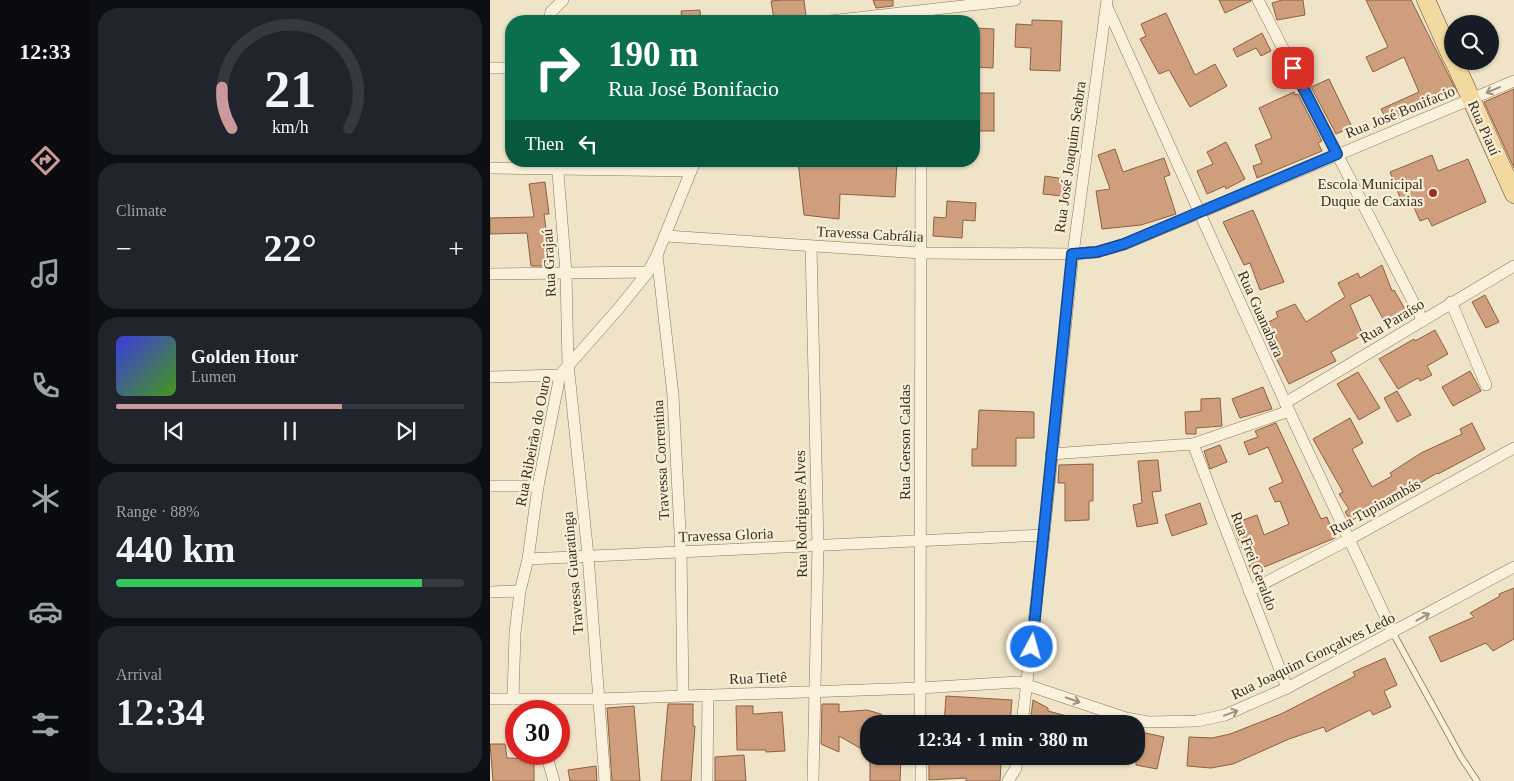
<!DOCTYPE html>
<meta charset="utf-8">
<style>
:root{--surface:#171b24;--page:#20242c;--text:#f1f3f6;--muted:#9ea1a6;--line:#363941;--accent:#cc999b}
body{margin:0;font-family:"Times New Roman",serif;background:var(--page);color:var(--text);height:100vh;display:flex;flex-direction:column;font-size:19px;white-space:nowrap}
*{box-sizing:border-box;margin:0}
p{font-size:16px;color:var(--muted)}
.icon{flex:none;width:28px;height:28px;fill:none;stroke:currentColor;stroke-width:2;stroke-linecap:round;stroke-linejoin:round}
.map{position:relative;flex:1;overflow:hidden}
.details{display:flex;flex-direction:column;gap:8px;padding:8px;background:#0d0f14;width:400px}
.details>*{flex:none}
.top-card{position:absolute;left:15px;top:15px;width:475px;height:152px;border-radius:20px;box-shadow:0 1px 4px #0004;background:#0b6e4f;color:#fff;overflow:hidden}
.tools{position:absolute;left:954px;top:15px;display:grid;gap:10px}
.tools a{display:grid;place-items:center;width:55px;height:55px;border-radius:50%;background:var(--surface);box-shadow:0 1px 4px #0004;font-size:25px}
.speed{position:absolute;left:15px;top:700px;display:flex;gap:10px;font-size:25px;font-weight:700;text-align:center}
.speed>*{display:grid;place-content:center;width:65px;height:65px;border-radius:50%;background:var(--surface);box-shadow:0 1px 4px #0004;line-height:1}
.speed .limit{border:8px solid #d22;background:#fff;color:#111}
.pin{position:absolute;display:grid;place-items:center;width:42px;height:42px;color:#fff;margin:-21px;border-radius:10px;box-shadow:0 2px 8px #0006}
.me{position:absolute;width:55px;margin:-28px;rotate:6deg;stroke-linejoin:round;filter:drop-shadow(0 0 4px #0008)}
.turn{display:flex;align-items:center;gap:18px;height:105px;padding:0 20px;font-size:22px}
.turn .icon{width:65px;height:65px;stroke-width:2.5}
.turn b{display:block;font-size:35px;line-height:42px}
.then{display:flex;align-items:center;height:48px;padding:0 20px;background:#0003;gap:10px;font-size:19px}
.big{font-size:38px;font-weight:700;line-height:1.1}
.details .tile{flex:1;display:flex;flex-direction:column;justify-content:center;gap:8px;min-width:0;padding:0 18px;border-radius:20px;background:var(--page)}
.details .dial{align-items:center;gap:0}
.dial svg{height:130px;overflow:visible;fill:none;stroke:var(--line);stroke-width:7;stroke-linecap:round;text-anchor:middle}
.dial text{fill:var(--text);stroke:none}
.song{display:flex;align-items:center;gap:15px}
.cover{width:60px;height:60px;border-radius:8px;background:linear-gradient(135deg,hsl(240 70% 55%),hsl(100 70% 35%))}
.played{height:5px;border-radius:2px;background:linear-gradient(90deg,var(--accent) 65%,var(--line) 65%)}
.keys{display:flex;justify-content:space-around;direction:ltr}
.heat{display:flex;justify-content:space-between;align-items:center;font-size:28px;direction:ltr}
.charge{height:8px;border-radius:4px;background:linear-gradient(90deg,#34c759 88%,var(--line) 0)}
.trip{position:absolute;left:370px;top:715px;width:285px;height:50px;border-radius:20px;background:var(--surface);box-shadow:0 1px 4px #0004;font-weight:700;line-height:50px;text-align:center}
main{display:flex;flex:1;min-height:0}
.dock{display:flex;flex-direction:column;width:90px;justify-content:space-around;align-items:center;background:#090b0e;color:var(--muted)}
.dock .icon{width:35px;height:35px}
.dock .selected{color:var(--accent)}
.dock b{font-size:22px;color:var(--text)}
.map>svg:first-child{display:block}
.building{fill:#cf9f7d;stroke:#8d5f41}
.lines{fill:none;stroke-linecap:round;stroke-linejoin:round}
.service-casing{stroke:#8d765c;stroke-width:7}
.minor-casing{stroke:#8d765c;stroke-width:12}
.primary-casing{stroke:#5b4430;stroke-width:19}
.service{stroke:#faf1dc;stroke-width:5.5}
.minor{stroke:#faf1dc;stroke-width:11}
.primary{stroke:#f3d9a0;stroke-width:18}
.oneway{stroke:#9c907e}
.route-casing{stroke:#114b97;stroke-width:12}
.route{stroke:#1a73e8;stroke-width:9}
.poi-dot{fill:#9e2a2b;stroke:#f7eed8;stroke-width:2}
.labels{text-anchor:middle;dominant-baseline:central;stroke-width:4.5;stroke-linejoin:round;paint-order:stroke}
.street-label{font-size:15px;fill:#3d2e20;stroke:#f7eed8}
.poi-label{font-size:15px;fill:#3d2e20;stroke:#f7eed8;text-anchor:end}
</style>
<main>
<nav class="dock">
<b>12:33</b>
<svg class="icon selected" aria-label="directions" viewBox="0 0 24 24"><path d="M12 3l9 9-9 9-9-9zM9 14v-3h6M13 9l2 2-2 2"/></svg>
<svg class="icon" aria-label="music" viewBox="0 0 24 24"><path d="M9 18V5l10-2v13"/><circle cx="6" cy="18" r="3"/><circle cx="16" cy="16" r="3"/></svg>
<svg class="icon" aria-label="phone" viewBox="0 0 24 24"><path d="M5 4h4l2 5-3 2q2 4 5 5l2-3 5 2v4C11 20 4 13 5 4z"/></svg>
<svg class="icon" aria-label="climate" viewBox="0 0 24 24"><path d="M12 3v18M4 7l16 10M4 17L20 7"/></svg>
<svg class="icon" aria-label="car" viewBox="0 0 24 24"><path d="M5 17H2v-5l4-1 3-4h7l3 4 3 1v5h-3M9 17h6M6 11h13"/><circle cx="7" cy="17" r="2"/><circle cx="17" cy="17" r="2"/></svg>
<svg class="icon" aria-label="filters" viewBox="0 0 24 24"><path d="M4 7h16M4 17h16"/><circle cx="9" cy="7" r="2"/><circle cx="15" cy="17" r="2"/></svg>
</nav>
<section class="details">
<div class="tile dial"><svg viewBox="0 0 100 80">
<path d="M14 69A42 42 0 1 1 86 69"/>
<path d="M14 69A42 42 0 0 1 8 44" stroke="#cc999b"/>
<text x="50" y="56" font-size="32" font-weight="700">21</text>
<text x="50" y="72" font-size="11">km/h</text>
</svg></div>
<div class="tile"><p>Climate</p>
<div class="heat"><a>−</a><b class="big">22°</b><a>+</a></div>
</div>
<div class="tile">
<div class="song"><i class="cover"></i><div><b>Golden Hour</b><p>Lumen</p></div></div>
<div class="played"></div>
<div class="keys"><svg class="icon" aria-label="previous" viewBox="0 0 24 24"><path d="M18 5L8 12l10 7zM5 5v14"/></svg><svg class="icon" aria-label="pause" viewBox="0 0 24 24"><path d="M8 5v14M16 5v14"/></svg><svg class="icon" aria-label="next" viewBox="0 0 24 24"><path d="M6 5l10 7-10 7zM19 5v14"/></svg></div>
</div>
<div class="tile"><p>Range · 88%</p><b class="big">440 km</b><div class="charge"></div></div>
<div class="tile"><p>Arrival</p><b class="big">12:34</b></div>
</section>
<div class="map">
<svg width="1024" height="781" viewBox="0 0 1024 781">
<rect width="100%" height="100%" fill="#f0e4c8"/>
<g class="building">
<polygon points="292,0 314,0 316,16 284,20 281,1"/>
<polygon points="383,0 403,0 403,6 386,8"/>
<polygon points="729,0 761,0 761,1 735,13"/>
<polygon points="792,0 813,0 815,15 787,20 782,3"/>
<polygon points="876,0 921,0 967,92 898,123 891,109 929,92 914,57 883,72 876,57 898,47"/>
<polygon points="210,10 211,21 192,21 191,11"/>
<polygon points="676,13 705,75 725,64 737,86 700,107 679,70 669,74 650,39 656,36 651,24"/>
<polygon points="542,20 572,21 570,71 540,70 541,48 525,47 526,24 542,25"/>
<polygon points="484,28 504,29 503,68 484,67"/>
<polygon points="772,33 781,51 771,56 766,48 747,57 743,49"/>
<polygon points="839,79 862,127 846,134 821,87"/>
<polygon points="1024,89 1024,168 994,102"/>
<polygon points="804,92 805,95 808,94 832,141 828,143 832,151 767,178 763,166 772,163 765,145 782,138 769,108"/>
<rect x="484" y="93" width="20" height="38"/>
<polygon points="736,142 755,179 736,189 735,186 717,194 707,171 723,164 717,152"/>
<polygon points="625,149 633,172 674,158 680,175 674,177 686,214 651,225 612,229 606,191 620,189 608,155"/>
<polygon points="942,155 948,171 978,159 996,202 942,226 938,218 930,221 923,205 914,208 900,172"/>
<polygon points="308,161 407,161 405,197 350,194 349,219 314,215"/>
<polygon points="555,176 575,179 572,196 553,194"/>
<polygon points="55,182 59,214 54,214 61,266 41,266 37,233 0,234 0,218 44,217 39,184"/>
<polygon points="457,201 486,203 485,221 473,220 472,238 443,236 444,217 456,218"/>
<polygon points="763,210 794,282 770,290 760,263 754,265 733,222"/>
<polygon points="892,265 902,291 904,290 919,316 898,328 880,295 860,305 873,335 841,352 846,361 799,384 779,344 788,341 777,323 788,317 786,312 805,304 816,322 855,297 848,283 868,273 870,278"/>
<polygon points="995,295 1009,322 996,328 982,302"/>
<polygon points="945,330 958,354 937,366 942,375 930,381 928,378 908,389 889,359 924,339 925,341"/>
<polygon points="980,371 991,391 963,406 952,387"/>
<polygon points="868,372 890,408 869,420 847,384"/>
<polygon points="773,387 782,409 750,418 742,399"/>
<polygon points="907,391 921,415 907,422 894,398"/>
<polygon points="730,398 732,426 706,428 706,434 696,434 695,412 711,411 711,399"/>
<polygon points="489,410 544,412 544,438 526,438 526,466 482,466 482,449 487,449"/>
<polygon points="860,418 873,443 862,449 882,487 902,476 900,473 931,453 972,434 970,429 982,423 995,449 948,474 947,473 888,508 886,505 861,521 855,512 859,509 849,494 853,492 823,439"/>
<polygon points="786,423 831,519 837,517 845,538 762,572 742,524 767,515 774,535 799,524 790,501 785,502 779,488 793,482 778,447 759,455 754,442 768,437 765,431"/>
<polygon points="730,445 737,462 720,469 714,451"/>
<polygon points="668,460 671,491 662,492 668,523 647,527 643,505 652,503 648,461"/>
<polygon points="603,464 603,501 599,501 599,520 575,521 575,483 568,483 569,465"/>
<polygon points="710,503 717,524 682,536 675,515"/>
<polygon points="1024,588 1024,639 1003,651 996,643 951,662 939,637 984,617 980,613 1010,596 1009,594"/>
<polygon points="895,658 907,685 894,691 901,707 883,715 880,710 836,732 834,727 799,739 743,764 721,768 697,766 699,737 722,738 740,734 791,714 865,676 863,672"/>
<polygon points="456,696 522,700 520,724 454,724"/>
<polygon points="543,700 558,708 558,711 592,720 591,724 540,724"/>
<polygon points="178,704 203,704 203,726 205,726 201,781 171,781"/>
<polygon points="332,704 349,704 349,712 377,710 391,714 396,724 379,724 379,746 370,748 349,736 349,752 331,744"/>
<polygon points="144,706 150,781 122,781 117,708"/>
<polygon points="246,706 263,706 263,714 292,712 295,751 276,752 276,750 247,750"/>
<polygon points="646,731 674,737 667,769 646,765"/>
<polygon points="0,744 15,744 17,758 44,759 44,781 3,781"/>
<polygon points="254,755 256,781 225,781 225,757"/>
<polygon points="380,756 411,756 410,781 380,781"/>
<polygon points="477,762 511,764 510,781 476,781 476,778 439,780 439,763"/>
<polygon points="106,766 107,781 80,781 78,770"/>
</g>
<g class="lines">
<defs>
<polyline id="service" points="903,633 971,757 987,781"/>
<g id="minor">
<polyline points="768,0 933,321"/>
<polyline points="617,7 799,411 903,633"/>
<polyline points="59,21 61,12 73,0"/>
<polyline points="340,21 525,0"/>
<polyline points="0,68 21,68"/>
<polyline points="67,161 76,272 78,364 98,555 115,781"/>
<polyline points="0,168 201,171"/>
<polyline points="176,236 431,253 583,254 607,252 635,244 1024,81"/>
<polyline points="321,246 328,547 323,781"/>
<polyline points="167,255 183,395 191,552 193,695"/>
<polyline points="0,274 158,272"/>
<polyline points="961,302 996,385"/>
<polyline points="0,377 70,375"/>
<polyline points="795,403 1024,266"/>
<polyline points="703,444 797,688"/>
<polyline points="561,454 703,444 799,411"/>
<polyline points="0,486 48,486"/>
<polyline points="38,559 554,535"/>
<polyline points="759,591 858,540 1024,448"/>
<polyline points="0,592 30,591"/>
<polyline points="0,699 108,699 430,688 528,682 636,718 658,722 707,721 735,715 797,688 1024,567"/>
<polyline points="23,699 25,633 30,591 38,559 48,486 70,375 129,308 158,272 167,255 205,161"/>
<polyline points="430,724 431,161"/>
<polyline points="532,724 554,535 583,254 617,0"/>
<polyline points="56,754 64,781"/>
<polyline points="431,756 431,781"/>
<polyline points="217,781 218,695"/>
<polyline points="518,781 526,768 527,756"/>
</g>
<g id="primary">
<polyline points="936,0 962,58"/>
<polyline points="964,61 1024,194"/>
</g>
</defs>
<use href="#service" class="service-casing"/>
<use href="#minor" class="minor-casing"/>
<use href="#primary" class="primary-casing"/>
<use href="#service" class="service"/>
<use href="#minor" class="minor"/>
<use href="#primary" class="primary"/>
</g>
<defs><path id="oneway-shaft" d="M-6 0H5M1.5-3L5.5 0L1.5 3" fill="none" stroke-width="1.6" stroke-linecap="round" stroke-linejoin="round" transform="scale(1.25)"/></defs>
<g class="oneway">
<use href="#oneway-shaft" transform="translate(1003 90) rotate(157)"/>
<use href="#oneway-shaft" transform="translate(933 617) rotate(-29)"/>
<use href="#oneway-shaft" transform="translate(583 700) rotate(19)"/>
<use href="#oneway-shaft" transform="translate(741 713) rotate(-20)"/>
</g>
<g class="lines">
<defs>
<polyline id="route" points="542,647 582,254 607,252 634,244 847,154 803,68"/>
</defs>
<use href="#route" class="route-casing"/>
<use href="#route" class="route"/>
</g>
<circle class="poi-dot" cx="943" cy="193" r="5"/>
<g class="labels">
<g class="street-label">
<text transform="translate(910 112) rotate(-22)">Rua José Bonifacio</text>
<text transform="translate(994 128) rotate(66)">Rua Piauí</text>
<text transform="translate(580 157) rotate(-82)">Rua José Joaquim Seabra</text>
<text transform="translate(380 234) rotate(3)">Travessa Cabrália</text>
<text transform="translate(59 263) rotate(-93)">Rua Grajaú</text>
<text transform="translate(771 314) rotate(66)">Rua Guanabara</text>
<text transform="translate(902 321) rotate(-31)">Rua Paraíso</text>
<text transform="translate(43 441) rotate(-79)">Rua Ribeirão do Ouro</text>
<text transform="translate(415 442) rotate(-90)">Rua Gerson Caldas</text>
<text transform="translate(171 460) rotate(-93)">Travessa Correntina</text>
<text transform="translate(885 507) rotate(-29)">Rua Tupinambás</text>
<text transform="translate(311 514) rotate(-91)">Rua Rodrigues Alves</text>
<text transform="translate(236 535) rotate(-2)">Travessa Gloria</text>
<text transform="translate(764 561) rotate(69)">Rua Frei Geraldo</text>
<text transform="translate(83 573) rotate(-95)">Travessa Guaratinga</text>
<text transform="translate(823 656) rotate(-26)">Rua Joaquim Gonçalves Ledo</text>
<text transform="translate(268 678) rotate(-2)">Rua Tietê</text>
</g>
<g class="poi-label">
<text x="933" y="184">Escola Municipal<tspan x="933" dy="17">Duque de Caxias</tspan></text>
</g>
</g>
</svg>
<div class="tools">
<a><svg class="icon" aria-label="search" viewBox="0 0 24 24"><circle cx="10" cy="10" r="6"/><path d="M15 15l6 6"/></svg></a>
</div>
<div class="speed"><div class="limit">30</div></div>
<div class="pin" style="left:803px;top:68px;background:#d93025"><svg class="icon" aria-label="arrive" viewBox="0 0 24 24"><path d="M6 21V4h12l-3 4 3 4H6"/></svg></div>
<svg class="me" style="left:542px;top:647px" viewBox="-20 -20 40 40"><circle r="17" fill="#1a73e8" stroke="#fff" stroke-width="3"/><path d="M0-11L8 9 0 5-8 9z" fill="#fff"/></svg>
<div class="trip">12:34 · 1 min · 380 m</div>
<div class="top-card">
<div class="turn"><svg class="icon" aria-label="right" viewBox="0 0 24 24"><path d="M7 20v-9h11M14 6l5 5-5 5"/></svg><div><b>190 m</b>Rua José Bonifacio</div></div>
<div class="then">Then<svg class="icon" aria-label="left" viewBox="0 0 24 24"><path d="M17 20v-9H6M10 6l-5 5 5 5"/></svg></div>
</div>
</div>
</main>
